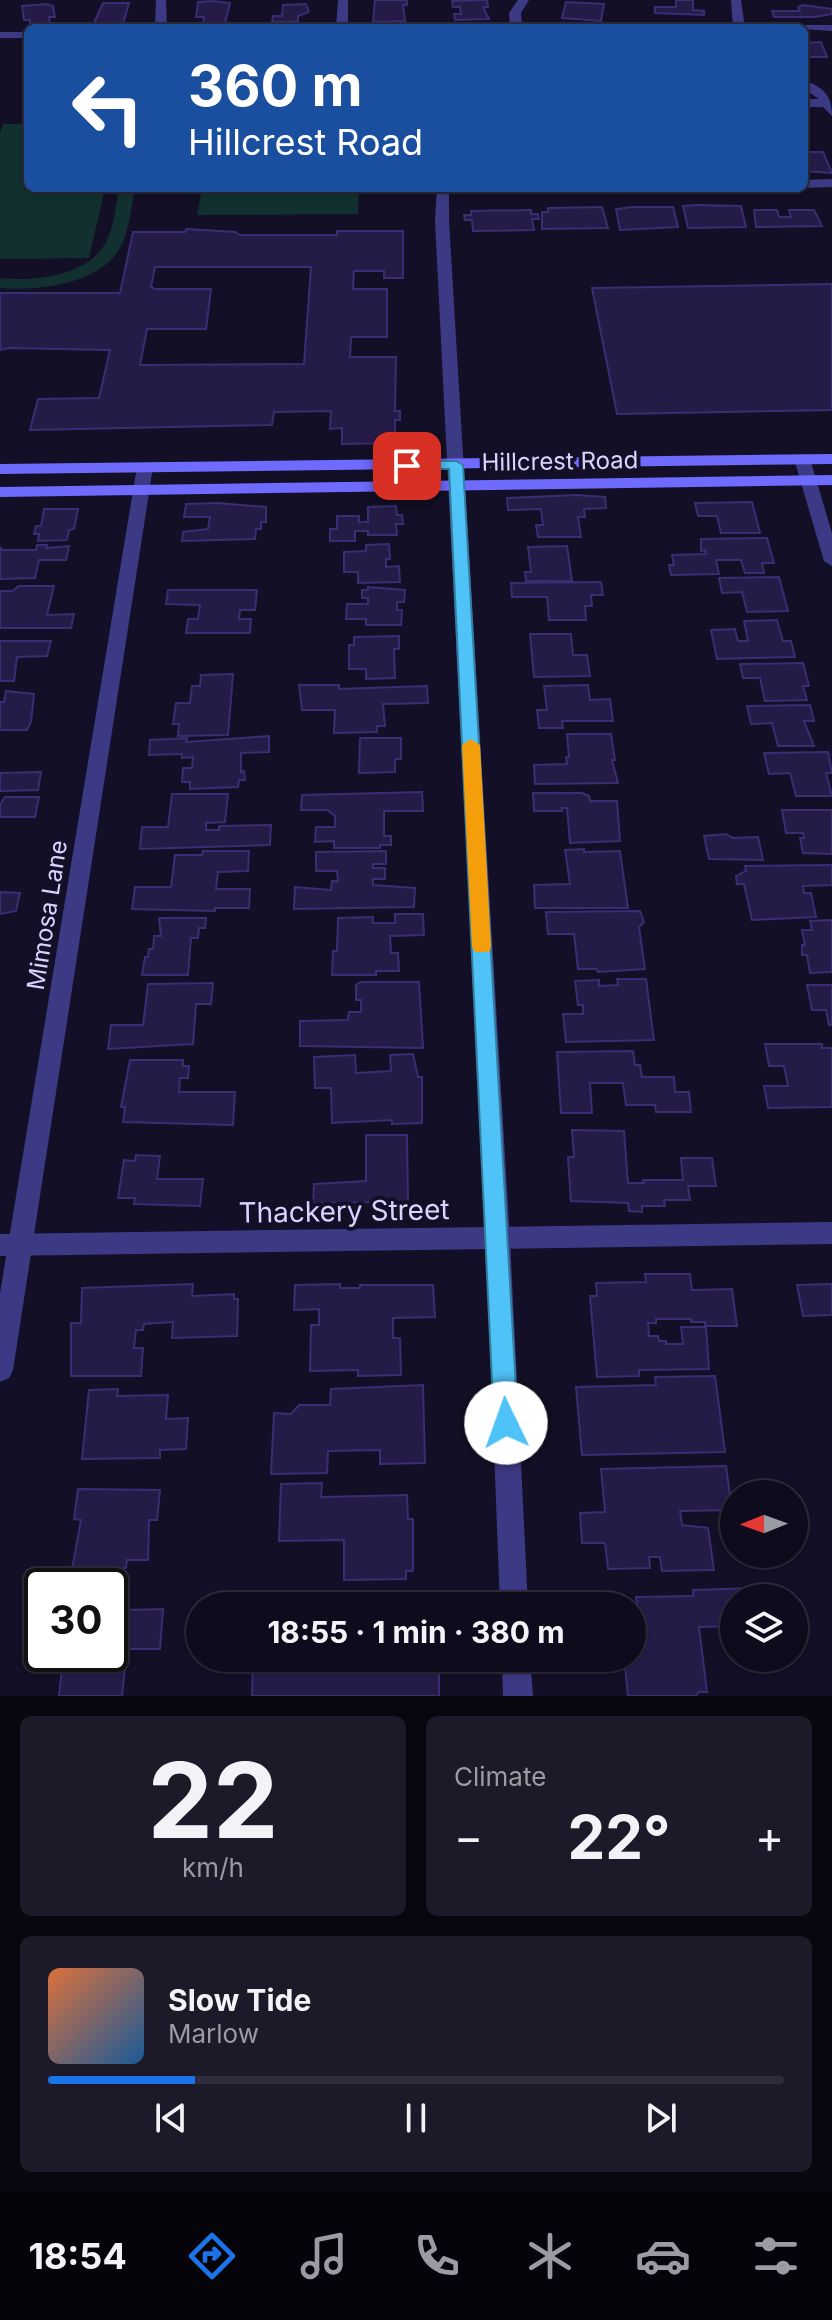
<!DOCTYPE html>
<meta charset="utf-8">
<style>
:root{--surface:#0e0b1c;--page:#1c1929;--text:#f1f3f6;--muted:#9b9ba3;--line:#2e2b3b;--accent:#1a73e8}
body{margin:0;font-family:Inter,sans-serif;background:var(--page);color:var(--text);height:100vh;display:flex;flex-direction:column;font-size:30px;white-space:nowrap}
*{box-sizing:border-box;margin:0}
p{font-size:26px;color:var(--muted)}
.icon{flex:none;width:44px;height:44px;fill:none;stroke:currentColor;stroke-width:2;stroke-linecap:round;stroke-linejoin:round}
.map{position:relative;height:1696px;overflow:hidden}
.sheet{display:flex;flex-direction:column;gap:20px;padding:20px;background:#08060f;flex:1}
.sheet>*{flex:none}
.hud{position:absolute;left:24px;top:24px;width:784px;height:168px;border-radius:12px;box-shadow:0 2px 6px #0004,0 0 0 2px var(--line);background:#1a4fa0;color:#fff;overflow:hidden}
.needle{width:52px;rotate:269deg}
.fabs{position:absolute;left:720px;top:1480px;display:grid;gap:16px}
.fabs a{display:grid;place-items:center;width:88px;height:88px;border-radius:50%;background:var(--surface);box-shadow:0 2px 6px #0004,0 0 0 2px var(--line);font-size:40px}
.speed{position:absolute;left:24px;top:1568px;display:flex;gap:16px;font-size:40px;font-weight:700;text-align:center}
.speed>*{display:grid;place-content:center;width:104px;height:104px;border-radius:50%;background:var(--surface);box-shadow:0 2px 6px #0004,0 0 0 2px var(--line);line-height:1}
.speed .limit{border:4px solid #111;border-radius:12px;background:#fff;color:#111}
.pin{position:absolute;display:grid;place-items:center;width:68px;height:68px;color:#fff;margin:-34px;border-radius:16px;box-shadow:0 4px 12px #0006}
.me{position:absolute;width:88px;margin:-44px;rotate:357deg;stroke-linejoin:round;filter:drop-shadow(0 0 6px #0008)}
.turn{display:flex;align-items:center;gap:28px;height:168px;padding:0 32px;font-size:36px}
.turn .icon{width:104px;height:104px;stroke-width:2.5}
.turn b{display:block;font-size:56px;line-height:68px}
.big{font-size:60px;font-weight:700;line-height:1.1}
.sheet .tile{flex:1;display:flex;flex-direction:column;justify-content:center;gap:12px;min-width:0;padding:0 28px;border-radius:12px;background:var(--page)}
.sheet .dial{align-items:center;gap:0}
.dial b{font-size:104px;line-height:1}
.song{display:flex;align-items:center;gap:24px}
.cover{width:96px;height:96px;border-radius:12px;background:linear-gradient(135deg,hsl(20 70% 55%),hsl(210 70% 35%))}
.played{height:8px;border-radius:4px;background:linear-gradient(90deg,var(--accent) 20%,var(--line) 20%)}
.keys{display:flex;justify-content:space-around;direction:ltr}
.heat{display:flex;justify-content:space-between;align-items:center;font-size:44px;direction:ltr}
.sheet .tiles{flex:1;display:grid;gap:20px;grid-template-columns:1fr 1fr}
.tile:last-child{grid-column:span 2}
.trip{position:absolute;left:186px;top:1592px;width:460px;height:80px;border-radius:40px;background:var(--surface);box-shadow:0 2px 6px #0004,0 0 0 2px var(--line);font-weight:700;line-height:80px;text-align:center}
.dock{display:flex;height:128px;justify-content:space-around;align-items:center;background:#06040b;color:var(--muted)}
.dock .icon{width:56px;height:56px}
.dock .active{color:var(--accent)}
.dock b{font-size:36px;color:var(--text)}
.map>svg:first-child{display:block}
.green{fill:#12302f}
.building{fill:#241b47;stroke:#3b2d73;stroke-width:2;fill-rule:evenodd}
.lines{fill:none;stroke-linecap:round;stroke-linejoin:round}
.minor{fill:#3d3a85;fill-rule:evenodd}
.tertiary{fill:#3d3a85;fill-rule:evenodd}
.secondary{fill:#6f6bff;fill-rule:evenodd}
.route{fill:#4fc3f7;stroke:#337fa1;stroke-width:2}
.slow{fill:#f59e0b}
.labels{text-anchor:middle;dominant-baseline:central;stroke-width:8;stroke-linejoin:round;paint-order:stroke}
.street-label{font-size:24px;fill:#d9d4ff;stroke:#130f26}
.near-street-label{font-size:28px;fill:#d9d4ff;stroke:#130f26}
</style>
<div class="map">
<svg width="832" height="1696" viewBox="0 0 832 1696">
<rect width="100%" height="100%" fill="#130f26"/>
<g class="green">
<polygon points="3,124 28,124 28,188 105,188 89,258 0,259 0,133"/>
<path d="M 119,188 L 135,188 C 131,208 129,237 116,254 C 93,285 36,291 0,288 L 0,278 C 34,282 89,276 106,242 C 114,227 116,205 119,188 Z"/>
<polygon points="202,188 359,188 358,214 197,215"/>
</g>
<g class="building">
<polygon points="375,0 407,0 407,5 403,5 405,21 373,22"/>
<polygon points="487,0 488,7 483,7 489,19 455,20 454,14 461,14 460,7 453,7 452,1"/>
<polygon points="676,0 693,0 693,10 704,11 704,15 655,13 655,7 676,7"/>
<polygon points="213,1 230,3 225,23 203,23 204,17 196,17 198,2"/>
<polygon points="566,2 604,4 601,21 562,18"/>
<polygon points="103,3 129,3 123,24 93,25"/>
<polygon points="47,4 53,6 55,17 49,17 50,23 30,25 30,20 24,20 22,6"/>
<polygon points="306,4 309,12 298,16 298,22 272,22 273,16 282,16 283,5"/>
<polygon points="803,5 832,9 832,14 815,17 774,17 772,11 800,11 798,7"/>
<polygon points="821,42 827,57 804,57 804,43"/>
<polygon points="804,152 823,152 832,173 804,171"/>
<polygon points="697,205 741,206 746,227 688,228 683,206"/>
<polygon points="602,207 608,228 542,229 542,212 548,212 548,208"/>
<polygon points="633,207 673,207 678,227 620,230 616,209"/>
<polygon points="531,210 531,214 538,214 539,219 532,219 534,230 473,231 472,220 465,220 464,215 471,215 471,211"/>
<polygon points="754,210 777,210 779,217 791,217 789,210 814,210 822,226 756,227"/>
<path d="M 186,229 L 235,232 L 240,235 L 337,235 L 337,231 L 403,231 L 403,278 L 384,278 L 384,271 L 354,271 L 353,289 L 387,289 L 387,337 L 351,337 L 350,357 L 396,357 L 395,411 L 400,411 L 400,420 L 395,420 L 395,443 L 342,444 L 342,428 L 330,429 L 331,411 L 274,412 L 272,425 L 30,430 L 38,399 L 99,398 L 110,350 L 9,348 L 0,350 L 0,293 L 120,293 L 133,232 L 185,232 ZM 155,267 L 311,267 L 304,364 L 140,365 L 147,329 L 206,329 L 211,289 L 155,289 L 151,287 Z"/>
<polygon points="832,284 832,410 617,414 592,288"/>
<polygon points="576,495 605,497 606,508 584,509 585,517 578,517 581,537 538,537 536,525 543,525 541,509 508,510 507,498"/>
<polygon points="752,502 760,533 721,533 717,516 698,516 695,503"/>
<polygon points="218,503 266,507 266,522 261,522 261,529 256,529 255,539 182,541 183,532 208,529 210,517 184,517 186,504"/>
<polygon points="396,506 397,515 402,515 403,524 396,524 397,535 368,535 368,531 355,531 355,541 330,541 330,529 337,529 337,516 359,516 359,522 368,522 368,507"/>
<polygon points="44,509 78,509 74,529 69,530 67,540 38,541 39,534 34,534 36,526 41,526"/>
<polygon points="767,538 774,563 762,563 764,573 745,573 741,560 716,560 719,574 671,575 669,565 674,565 672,555 706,554 705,550 701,551 701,539"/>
<polygon points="389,544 390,559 386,559 386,567 399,566 400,582 358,583 358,572 344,572 344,552 366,551 366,545"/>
<polygon points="37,545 47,545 46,548 69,546 66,560 39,560 35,578 0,579 0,547 2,550 36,550"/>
<polygon points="567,546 572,581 526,581 525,572 531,572 528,547"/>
<polygon points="779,577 788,611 747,612 742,592 722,593 719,578"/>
<polygon points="601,582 603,595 591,595 592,606 585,606 586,620 549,620 547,597 512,597 511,583"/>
<polygon points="19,586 54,586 47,615 74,614 71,628 0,628 0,591 12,591"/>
<polygon points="368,587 405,590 404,602 397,602 397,610 402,610 401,625 366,625 366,619 346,619 347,604 368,604 368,598 362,598 362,590 368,590"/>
<polygon points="168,590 257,590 255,610 240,610 239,619 251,619 250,633 186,633 188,619 198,619 200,605 166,604"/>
<polygon points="777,620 783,641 791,641 795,657 717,659 711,630 735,629 738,641 748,641 744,621"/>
<polygon points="530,634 571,634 573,655 587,655 590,676 534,677"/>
<polygon points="399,636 399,649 394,649 395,678 366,679 366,669 349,669 349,645 354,645 354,637"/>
<polygon points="0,641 51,641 47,656 17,657 14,681 0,681"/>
<polygon points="803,663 809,686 803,686 807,700 765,701 760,678 743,678 740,664"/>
<polygon points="233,674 228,735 178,736 179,724 173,724 176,703 190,703 192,686 200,686 201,675"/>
<polygon points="299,685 339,685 339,689 427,686 428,703 383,704 385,726 377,726 377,732 334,733 335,710 302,710"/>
<polygon points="588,685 590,700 610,699 613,721 562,721 563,728 539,728 537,710 547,710 544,686"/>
<polygon points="6,691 34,694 31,722 27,730 0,730 0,702 4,702"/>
<polygon points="810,705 814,721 804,721 814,746 778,746 772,723 751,724 747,706"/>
<polygon points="567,734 611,734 615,760 612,760 618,783 535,784 534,765 567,764 566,757 569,757"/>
<polygon points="269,736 269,752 241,753 241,772 244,771 245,780 239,780 238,787 190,789 190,782 182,782 183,768 192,768 193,757 182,758 182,754 149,755 150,740 187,738 186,742"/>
<polygon points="360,738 401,738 401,759 395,759 395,772 359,773"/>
<polygon points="828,752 832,773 826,773 832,796 796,796 790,773 769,774 764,753"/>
<polygon points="41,772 38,790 0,791 0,773"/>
<polygon points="422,792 423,811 384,811 384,836 391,836 391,845 380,845 380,848 334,848 334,841 315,842 316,827 335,827 335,816 327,810 301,810 302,795"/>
<polygon points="533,793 582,793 589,796 590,801 617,801 620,841 570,843 567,808 562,808 562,811 534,811"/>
<polygon points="172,794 228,794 225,822 206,823 206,830 219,830 219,826 271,825 270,845 140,849 142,827 168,827"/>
<polygon points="5,797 39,797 35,817 0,817 0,805"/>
<polygon points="782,810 832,810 832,854 803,853 800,838 804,838 803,833 786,833"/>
<polygon points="726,834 733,838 758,837 763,860 709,859 704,836"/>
<polygon points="584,849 584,852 620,851 628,908 535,908 534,885 570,884 565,850"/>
<polygon points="203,851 249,851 248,871 218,872 216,889 250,889 249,908 215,908 215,911 132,909 135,887 171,887 175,855 202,855"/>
<polygon points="386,851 386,864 373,864 373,868 385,868 385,879 373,879 373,885 415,888 414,907 294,909 295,887 331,890 332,881 338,881 337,871 316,871 316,852"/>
<polygon points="832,865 832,885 803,886 804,893 811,893 816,917 752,920 744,884 737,884 736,876 746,871 745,866"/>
<polygon points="0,892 20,893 16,911 0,914"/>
<polygon points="640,911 644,922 639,927 645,969 598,972 597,969 578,969 574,934 548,934 546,912"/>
<polygon points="395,914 423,914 424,935 390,936 391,953 398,953 399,971 376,971 376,975 332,975 333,951 337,951 338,918 373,917 373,923 395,923"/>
<polygon points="159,918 206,918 205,928 199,928 198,938 191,938 188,975 142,975 145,957 148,957 149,949 153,949 154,936 161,936"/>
<polygon points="832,920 832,972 810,973 807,955 802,955 802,945 805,945 802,930 812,930 810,921"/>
<polygon points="617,979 646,979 654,1040 566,1042 563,1014 583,1014 583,1005 578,1005 575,981 599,980 599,986 618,985"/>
<polygon points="361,982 419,982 423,1048 300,1046 300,1021 348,1020 349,1012 361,1012 361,1000 356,1000 356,985"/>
<polygon points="213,983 211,1004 196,1004 193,1044 108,1049 111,1025 143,1025 148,984"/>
<polygon points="807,985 832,985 832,1025 829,1025 826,1010 812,1010"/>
<polygon points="765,1044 822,1044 822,1048 832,1048 832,1107 768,1108 764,1086 788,1086 784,1066 769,1066"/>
<polygon points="633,1051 635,1065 640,1065 642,1077 674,1077 675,1092 689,1092 691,1112 656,1112 655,1105 626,1105 623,1083 590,1083 592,1113 561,1113 557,1052"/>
<polygon points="413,1054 418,1077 422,1077 422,1123 392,1124 392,1120 332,1123 331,1088 315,1088 314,1057 355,1055 356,1073 391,1071 390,1055"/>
<polygon points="130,1060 183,1060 183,1066 189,1066 188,1078 180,1078 179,1092 235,1092 233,1125 123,1122 125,1107 121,1107"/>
<polygon points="572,1130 624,1131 628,1183 644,1183 643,1180 683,1180 681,1158 712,1158 716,1186 688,1186 690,1200 664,1200 665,1206 642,1206 642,1212 629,1211 628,1203 571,1201 568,1157 574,1157"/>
<polygon points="366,1135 407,1135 408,1202 313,1203 314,1184 366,1181"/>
<polygon points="136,1155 160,1156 157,1179 203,1179 200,1206 134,1204 135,1198 118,1198 124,1160 135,1161"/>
<polygon points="645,1274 690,1274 692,1290 732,1289 737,1326 705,1326 705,1322 691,1322 691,1319 656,1319 656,1323 648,1323 649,1336 658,1336 659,1341 666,1341 666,1344 683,1344 681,1327 706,1327 709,1369 639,1370 639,1376 597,1377 590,1296 597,1296 596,1283 646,1282"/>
<polygon points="193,1284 192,1296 234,1294 234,1299 238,1299 237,1336 172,1338 173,1322 144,1324 143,1330 136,1330 134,1348 143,1348 141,1376 71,1376 71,1323 81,1323 82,1288"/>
<polygon points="340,1284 340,1288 360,1288 360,1285 433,1285 435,1317 393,1318 393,1338 400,1338 401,1375 358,1376 358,1370 310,1371 311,1325 319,1325 319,1309 294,1310 295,1285"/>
<polygon points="832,1284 832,1315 803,1316 797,1285"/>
<polygon points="715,1376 725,1452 582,1455 576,1387 656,1385 655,1377"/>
<polygon points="423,1385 425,1463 380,1464 380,1450 328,1451 327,1473 271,1474 274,1413 291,1414 299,1405 330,1405 331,1389"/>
<polygon points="118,1389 117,1396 168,1395 166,1419 188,1418 186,1449 160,1450 160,1458 82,1459 89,1390"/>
<polygon points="726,1466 732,1510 680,1511 682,1525 708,1528 714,1570 662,1571 660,1557 649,1557 650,1568 608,1569 605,1543 582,1543 580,1513 605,1512 601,1469"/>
<polygon points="322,1483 321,1497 407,1495 408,1519 413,1519 413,1571 406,1571 406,1579 344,1580 344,1540 279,1541 281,1484"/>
<polygon points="78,1489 160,1490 157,1520 149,1520 148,1560 127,1560 126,1568 119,1568 117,1586 69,1586 81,1520 74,1519"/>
<polygon points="756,1588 757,1598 734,1598 734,1626 699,1627 707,1692 699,1692 696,1696 628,1696 625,1666 614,1666 613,1658 632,1658 632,1606 610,1605 637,1605 636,1597 693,1596 693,1590"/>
<polygon points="128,1602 127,1610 163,1609 160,1649 127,1649 122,1696 59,1696 62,1669 66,1669 67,1660 57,1660 58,1654 110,1654 110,1603"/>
<polygon points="253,1658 288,1659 288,1672 315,1671 315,1658 377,1658 377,1663 385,1666 385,1670 439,1669 439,1696 252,1696"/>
</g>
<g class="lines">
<g class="minor">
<polygon points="156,0 166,0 167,28 155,28"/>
<polygon points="338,0 348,0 348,28 336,28"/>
<polygon points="518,0 529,0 521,13 522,28 510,28 509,13"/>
<polygon points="731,0 741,0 745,28 733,28"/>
<polygon points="794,25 832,25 832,31 788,28"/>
<rect x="0" y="32" width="28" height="6"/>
<path d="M 804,80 C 824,88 832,95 832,116 L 823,107 L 804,107 L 804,99 L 819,99 L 804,89 Z"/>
<polygon points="832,179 832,187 804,188 804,180"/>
<polygon points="437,188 449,188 449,221 510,1239 528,1606 500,1606 486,1239 435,221"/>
<polygon points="489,188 582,188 576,192 495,192"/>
<polygon points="802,454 810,459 832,533 832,566 824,561 794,459"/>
<polygon points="145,462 153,467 13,1370 9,1378 0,1382 0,1293 137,467"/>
<polygon points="502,1658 530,1658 533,1696 503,1696"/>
</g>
<polygon class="tertiary" points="832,1222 832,1244 0,1256 0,1234"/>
<g class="secondary">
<polygon points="832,454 832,464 0,474 0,464"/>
<polygon points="832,475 832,485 0,497 0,487"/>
</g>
</g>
<polygon class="route" points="407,461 456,461 463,465 518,1423 514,1431 506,1434 497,1431 494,1423 449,469 402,469 402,463"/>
<polygon class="slow" points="471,739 480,745 491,947 489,952 475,952 472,947 462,745"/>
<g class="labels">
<g class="street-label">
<text transform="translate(560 461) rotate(-1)">Hillcrest Road</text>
<text transform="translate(47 915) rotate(-81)">Mimosa Lane</text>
</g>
<g class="near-street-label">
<text transform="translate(344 1211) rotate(-1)">Thackery Street</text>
</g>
</g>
</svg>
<div class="fabs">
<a><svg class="needle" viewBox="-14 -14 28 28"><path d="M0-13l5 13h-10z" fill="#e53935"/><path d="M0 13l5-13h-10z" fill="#9b9ba3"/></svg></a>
<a><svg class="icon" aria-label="layers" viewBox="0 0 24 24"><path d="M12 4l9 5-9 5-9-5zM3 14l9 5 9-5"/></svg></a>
</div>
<div class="speed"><div class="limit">30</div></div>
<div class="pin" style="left:407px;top:466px;background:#d93025"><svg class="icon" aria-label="arrive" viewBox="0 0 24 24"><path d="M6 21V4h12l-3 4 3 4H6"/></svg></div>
<svg class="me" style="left:506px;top:1423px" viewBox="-20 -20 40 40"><circle r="19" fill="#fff"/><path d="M0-13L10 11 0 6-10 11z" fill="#4fc3f7"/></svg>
<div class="trip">18:55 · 1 min · 380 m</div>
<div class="hud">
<div class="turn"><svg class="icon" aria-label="left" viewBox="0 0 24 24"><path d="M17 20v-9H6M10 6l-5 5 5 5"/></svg><div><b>360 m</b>Hillcrest Road</div></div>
</div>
</div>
<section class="sheet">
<div class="tiles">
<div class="tile dial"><b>22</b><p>km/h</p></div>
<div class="tile"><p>Climate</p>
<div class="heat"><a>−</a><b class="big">22°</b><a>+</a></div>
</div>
<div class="tile">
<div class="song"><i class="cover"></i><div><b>Slow Tide</b><p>Marlow</p></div></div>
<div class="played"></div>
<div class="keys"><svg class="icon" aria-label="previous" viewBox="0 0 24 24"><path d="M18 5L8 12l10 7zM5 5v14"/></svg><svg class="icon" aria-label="pause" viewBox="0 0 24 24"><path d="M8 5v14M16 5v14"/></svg><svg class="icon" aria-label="next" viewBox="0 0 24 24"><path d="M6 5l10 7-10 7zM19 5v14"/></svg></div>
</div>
</div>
</section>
<nav class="dock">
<b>18:54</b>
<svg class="icon active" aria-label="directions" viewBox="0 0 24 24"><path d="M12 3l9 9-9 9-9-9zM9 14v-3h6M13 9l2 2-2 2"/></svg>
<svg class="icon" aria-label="music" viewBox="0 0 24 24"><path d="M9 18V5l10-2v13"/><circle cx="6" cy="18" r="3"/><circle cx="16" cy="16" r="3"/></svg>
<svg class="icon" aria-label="phone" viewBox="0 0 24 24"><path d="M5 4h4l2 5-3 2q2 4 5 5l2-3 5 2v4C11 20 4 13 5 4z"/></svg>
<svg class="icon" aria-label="climate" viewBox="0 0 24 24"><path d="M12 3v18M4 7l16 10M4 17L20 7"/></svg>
<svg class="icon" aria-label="car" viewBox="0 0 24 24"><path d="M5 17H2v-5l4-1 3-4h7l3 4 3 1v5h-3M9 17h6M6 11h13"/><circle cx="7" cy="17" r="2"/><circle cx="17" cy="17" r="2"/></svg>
<svg class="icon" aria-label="filters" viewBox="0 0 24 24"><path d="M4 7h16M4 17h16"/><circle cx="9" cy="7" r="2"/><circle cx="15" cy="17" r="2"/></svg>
</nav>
